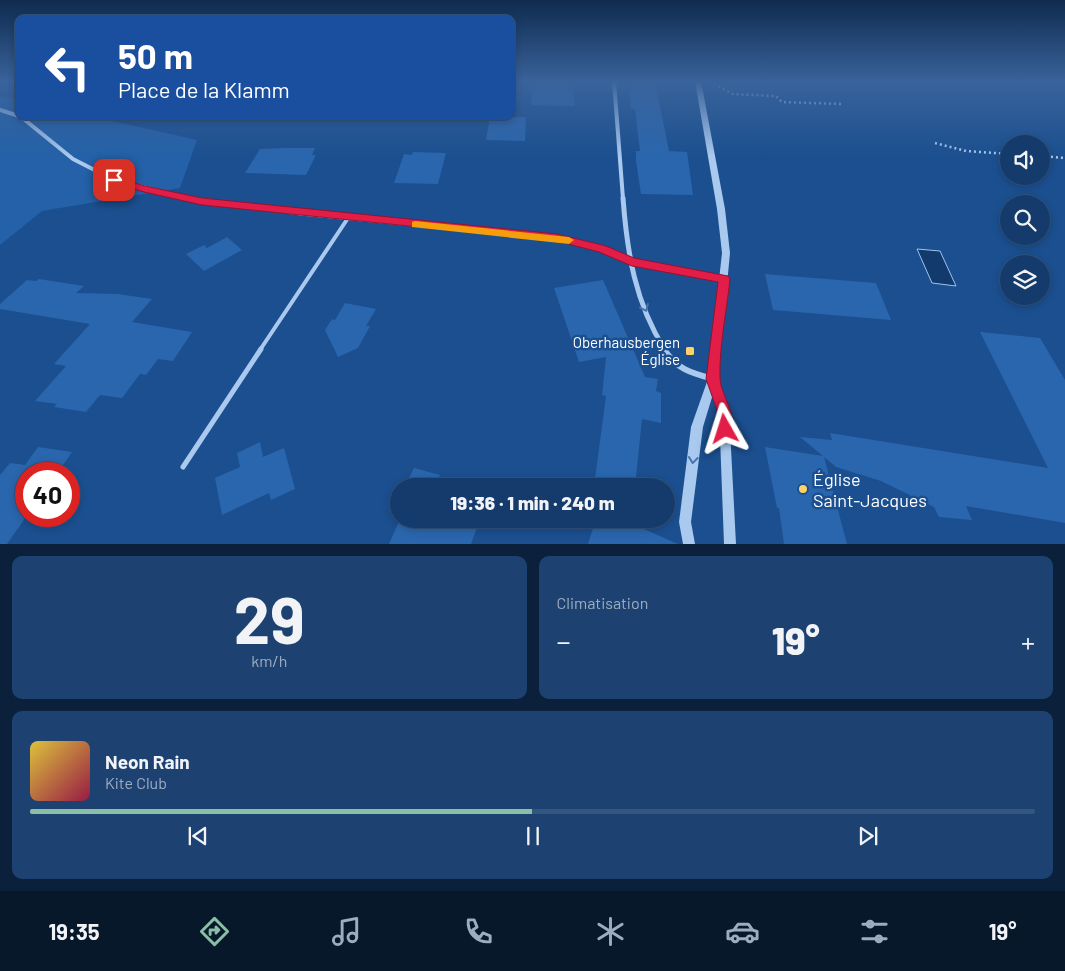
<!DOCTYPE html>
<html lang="fr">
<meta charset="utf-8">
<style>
:root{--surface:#143b6b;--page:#1d4271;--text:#f1f3f6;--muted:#9dadc1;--line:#33557e;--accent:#8abfa5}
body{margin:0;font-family:Barlow,sans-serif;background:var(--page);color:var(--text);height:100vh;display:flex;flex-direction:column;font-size:19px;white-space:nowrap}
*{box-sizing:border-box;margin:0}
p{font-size:16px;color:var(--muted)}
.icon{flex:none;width:28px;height:28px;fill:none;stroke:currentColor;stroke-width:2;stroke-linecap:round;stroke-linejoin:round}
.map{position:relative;height:544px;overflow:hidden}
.side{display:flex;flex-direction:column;gap:12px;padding:12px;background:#0b203b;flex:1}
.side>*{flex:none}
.top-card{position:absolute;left:15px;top:15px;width:500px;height:105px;border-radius:10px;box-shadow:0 2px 8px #0003,0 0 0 1px var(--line);background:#1a4fa0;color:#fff;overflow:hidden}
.buttons{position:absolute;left:1000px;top:135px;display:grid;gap:10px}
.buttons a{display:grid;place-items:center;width:50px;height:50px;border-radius:50%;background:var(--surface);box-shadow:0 2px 8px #0003,0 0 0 1px var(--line);font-size:25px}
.speed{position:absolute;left:15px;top:462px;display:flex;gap:10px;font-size:25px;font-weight:700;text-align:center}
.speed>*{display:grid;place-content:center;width:65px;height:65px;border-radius:50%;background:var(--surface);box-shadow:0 2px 8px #0003,0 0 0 1px var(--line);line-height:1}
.speed .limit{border:8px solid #d22;background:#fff;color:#111}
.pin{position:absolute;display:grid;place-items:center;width:42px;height:42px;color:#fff;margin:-21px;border-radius:10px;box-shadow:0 2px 8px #0006}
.me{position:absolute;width:55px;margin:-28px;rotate:354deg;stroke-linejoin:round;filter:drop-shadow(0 0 4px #0008)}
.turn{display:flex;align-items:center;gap:18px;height:105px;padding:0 20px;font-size:22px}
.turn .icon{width:65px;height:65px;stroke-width:2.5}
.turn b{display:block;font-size:35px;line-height:42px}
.big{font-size:38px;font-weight:800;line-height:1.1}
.side .tile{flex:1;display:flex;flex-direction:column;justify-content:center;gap:8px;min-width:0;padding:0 18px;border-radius:10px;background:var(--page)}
.side .dial{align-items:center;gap:0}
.dial b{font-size:65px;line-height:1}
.song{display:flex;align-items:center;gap:15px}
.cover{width:60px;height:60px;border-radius:8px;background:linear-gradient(135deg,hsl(50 70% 55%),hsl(340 70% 35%))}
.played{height:5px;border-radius:2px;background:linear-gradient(90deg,var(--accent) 50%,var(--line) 50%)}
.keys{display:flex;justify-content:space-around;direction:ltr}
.heat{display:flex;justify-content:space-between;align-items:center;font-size:28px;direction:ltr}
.side .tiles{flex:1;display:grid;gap:12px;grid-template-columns:1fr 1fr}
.tile:last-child{grid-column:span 2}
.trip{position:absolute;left:390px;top:478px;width:285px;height:50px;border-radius:25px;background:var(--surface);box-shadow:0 2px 8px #0003,0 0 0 1px var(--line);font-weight:800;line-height:50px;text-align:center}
.dock{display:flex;height:80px;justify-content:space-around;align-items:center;background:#08182b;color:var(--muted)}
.dock .icon{width:35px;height:35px}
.dock .current{color:var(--accent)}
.dock b{font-size:22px;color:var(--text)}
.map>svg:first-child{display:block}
.green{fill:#2461a8}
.water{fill:#123a6d;stroke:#9cc4f0}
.building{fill:#2a66ad}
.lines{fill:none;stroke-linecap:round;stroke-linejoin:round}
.path{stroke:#a9c9ee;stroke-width:2.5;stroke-dasharray:2 3;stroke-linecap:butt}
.service-far1{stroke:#a9c9ee;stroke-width:4}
.service{stroke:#a9c9ee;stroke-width:5}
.minor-far2{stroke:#a9c9ee;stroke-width:4}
.minor-far1{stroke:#a9c9ee;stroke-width:5}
.minor{stroke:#a9c9ee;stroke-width:6}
.tertiary{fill:#a9c9ee;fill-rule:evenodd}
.oneway{stroke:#4674ac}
.route{fill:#e11d48;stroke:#92132f}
.slow{fill:#f59e0b}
.poi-dot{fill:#ffd166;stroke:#1b4f8f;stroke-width:2}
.labels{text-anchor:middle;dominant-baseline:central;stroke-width:5;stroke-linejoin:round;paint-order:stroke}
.poi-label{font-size:15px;fill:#fff;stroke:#1b4f8f;text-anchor:end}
.near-poi-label{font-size:18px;fill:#fff;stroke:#1b4f8f;text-anchor:start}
</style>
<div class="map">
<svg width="1065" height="544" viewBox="0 0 1065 544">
<rect width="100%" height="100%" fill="#1b4f8f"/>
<polygon class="green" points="0,96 19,100 19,116 90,116 197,140 180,188 42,211 0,245"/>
<polygon class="water" points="917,249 940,251 956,286 932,283"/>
<g class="building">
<polygon points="632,81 655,81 669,151 687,152 693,195 641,194 636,161 636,151 640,151 635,109 631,109 629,86 633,86"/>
<polygon points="532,87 572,87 575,106 531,105"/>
<polygon points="490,117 526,117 525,141 486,140"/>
<polygon points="285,148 315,148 312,155 316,155 306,175 245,173 260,149"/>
<polygon points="413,152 446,153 438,184 394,183 404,154 412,155"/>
<polygon points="227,237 242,250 204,271 186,254 204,245 207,248"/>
<polygon points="765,274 876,283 891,320 773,310"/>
<polygon points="39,279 84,286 76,293 118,294 152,299 132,322 192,332 173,361 158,359 146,375 140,374 122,398 100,395 86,412 54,407 57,404 35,401 66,366 54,364 90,324 0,309 0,304 27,280 36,281"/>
<polygon points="603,280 645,377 658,379 656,391 661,393 661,423 642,419 635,486 594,486 606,396 602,395 606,357 579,362 554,288"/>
<polygon points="345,303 376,309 366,326 370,326 358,348 338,357 325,330 332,319 335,320"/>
<polygon points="980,332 1040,338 1065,380 1065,523 966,506 972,520 939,517 934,507 881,481 836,467 824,457 847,544 784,544 779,508 777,508 765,447 823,456 800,437 832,440 830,433 1048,468"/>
<polygon points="260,442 263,457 284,448 295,489 271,500 269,493 222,515 215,478 240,467 237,453"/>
<polygon points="38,447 72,452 57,474 26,474 26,517 7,544 0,544 0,475 10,463 25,465"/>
<polygon points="414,468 440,475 436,486 405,486"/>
<polygon points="400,519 480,519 471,544 389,544"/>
<polygon points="596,519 630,519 630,523 678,544 588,544"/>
</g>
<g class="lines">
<g class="path">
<polyline points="714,84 733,94 776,96 782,102 841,104"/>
<polyline points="935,143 966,151 1009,154"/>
<polyline points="1041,156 1065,158"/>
</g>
<polyline class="service-far1" points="260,350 348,218"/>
<polyline class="service" points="183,467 261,349"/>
<g class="minor-far2">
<polyline points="614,81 623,199"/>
<polyline points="0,110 19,116"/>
<polyline points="20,116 73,159 114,180 191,199"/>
</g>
<g class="minor-far1">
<polyline points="183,198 301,213 557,238 603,248 632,262 724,279"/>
<path d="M 623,198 C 627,252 635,303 665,350"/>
</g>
<path class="minor" d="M 664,349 C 676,369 691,373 713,379"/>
<polygon class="tertiary" points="695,81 701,81 725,209 730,253 718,379 729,410 736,544 724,544 719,410 713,394 703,427 691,522 695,544 683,544 679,522 691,427 708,379 722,253 717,209"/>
</g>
<defs><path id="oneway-chevron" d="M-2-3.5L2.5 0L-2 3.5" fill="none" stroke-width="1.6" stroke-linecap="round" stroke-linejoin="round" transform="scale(1.25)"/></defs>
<g class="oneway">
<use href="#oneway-chevron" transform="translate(645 308) rotate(65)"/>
<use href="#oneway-chevron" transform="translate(693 460) rotate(97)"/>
</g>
<linearGradient id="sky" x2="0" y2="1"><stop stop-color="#0f2b4f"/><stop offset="0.52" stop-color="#39639b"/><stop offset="1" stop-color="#39639b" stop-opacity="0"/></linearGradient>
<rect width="1065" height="157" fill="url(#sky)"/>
<path class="route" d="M 114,177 L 145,186 L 202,198 L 557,234 L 606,246 L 634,258 L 728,276 L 730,279 C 727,310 719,346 720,377 C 720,396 739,414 730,434 L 725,436 L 720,434 L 717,410 L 706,379 L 718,282 L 632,266 L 599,252 L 557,241 L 202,205 L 144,192 L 111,182 L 110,180 Z"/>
<polygon class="slow" points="415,221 569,237 574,240 569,244 412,227 412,222"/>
<g class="poi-dot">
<rect x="685" y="346" width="10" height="10" rx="2.5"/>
<circle cx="803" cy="489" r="5"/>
</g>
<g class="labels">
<g class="poi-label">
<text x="680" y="342">Oberhausbergen<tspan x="680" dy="17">Église</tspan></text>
</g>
<g class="near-poi-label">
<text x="813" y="479">Église<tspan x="813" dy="21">Saint-Jacques</tspan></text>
</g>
</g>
</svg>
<div class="buttons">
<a><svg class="icon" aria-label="sound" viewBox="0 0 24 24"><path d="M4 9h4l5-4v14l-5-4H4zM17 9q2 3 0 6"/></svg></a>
<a><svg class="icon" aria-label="search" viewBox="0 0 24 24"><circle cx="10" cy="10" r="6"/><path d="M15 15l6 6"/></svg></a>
<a><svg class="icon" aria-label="layers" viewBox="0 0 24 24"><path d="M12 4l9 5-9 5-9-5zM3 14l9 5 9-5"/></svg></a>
</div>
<div class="speed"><div class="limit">40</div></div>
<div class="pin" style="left:114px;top:180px;background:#d93025"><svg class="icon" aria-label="arrive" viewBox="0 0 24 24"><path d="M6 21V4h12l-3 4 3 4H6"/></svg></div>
<svg class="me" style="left:725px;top:429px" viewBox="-20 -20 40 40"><path d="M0-17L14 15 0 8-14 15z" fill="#e11d48" stroke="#fff" stroke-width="4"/></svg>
<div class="trip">19:36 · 1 min · 240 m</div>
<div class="top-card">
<div class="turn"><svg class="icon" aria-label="left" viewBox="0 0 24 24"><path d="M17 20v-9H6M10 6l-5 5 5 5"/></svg><div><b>50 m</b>Place de la Klamm</div></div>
</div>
</div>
<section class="side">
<div class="tiles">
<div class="tile dial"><b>29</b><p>km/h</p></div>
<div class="tile"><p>Climatisation</p>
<div class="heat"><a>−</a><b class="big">19°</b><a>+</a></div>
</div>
<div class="tile">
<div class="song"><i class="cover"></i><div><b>Neon Rain</b><p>Kite Club</p></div></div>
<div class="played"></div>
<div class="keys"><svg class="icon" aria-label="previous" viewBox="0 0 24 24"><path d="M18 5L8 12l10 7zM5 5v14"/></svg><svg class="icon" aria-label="pause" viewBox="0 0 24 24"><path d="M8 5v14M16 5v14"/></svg><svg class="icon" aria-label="next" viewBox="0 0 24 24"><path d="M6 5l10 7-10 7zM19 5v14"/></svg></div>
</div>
</div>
</section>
<nav class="dock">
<b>19:35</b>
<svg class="icon current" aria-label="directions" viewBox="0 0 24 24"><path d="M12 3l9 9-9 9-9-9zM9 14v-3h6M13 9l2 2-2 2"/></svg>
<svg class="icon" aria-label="music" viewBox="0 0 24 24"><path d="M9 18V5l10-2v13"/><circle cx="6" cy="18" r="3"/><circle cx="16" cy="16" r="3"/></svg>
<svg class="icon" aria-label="phone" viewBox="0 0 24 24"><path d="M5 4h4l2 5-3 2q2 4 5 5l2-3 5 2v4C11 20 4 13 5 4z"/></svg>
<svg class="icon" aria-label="climate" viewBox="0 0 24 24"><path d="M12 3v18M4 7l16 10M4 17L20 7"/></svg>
<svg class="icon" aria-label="car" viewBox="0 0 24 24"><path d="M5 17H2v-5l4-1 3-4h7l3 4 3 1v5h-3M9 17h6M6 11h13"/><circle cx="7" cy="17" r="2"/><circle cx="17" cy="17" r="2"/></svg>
<svg class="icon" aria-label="filters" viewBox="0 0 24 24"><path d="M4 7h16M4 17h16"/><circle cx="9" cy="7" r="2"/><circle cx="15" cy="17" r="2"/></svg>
<b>19°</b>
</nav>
